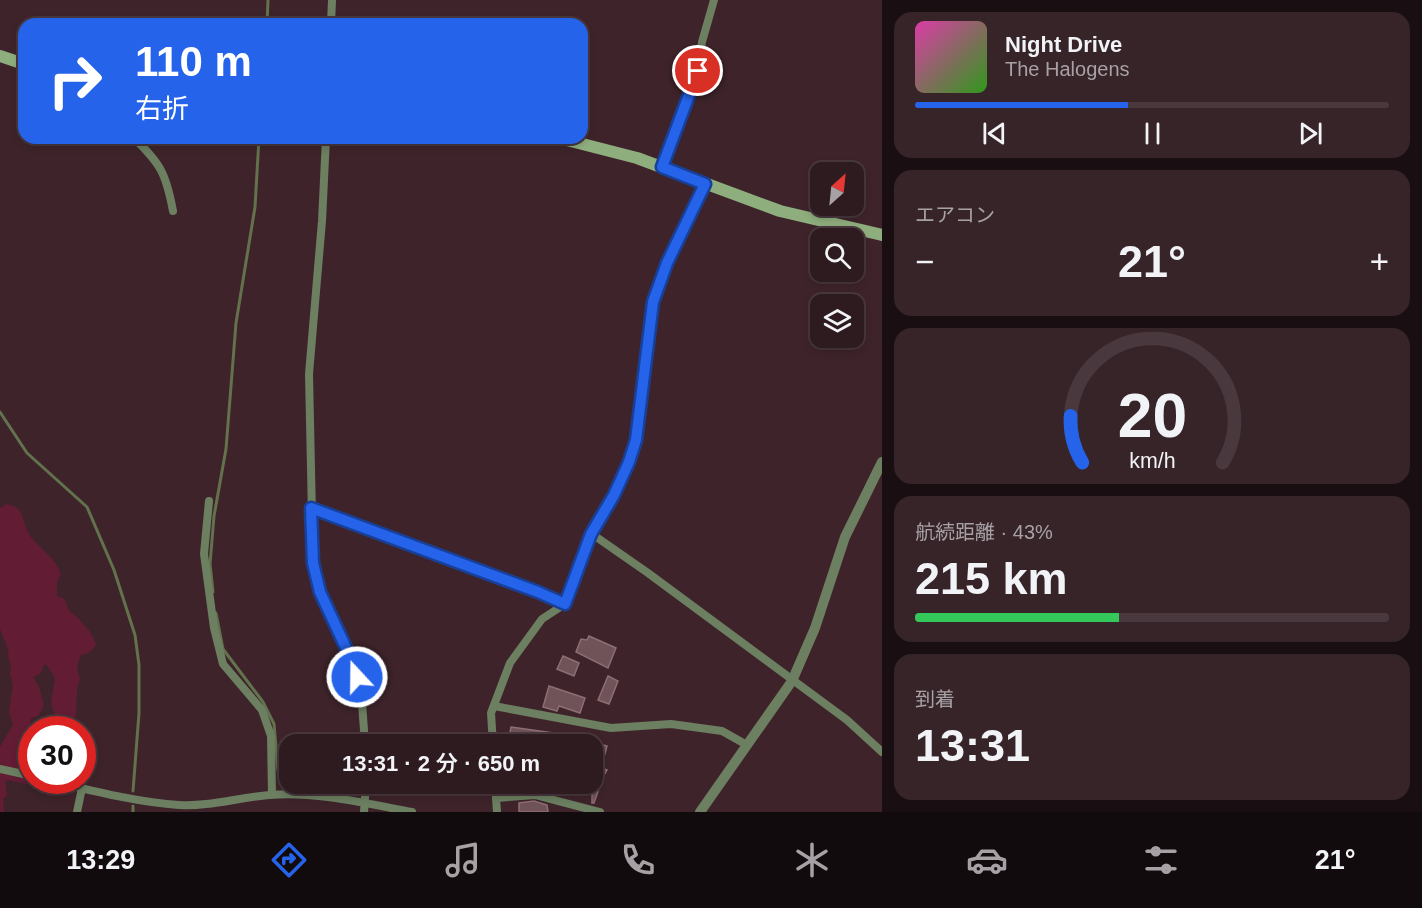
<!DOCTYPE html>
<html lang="ja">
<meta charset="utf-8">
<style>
:root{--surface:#2e1b20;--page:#362429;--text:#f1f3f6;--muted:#a7a1a5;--line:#49393e;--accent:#2563eb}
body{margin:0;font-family:Helvetica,"Noto Sans JP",sans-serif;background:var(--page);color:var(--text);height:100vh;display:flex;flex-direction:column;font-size:22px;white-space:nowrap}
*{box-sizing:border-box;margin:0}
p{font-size:20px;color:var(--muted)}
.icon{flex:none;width:33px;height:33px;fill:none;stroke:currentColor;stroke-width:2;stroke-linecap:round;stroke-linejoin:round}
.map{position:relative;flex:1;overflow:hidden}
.drawer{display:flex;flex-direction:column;gap:12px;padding:12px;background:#190f12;width:540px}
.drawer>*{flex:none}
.guide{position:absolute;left:18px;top:18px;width:570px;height:126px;border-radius:18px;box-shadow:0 3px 9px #0003,0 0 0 2px var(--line);background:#2563eb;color:#fff;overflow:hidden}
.needle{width:39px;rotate:27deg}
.fabs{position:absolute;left:810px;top:162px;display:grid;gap:12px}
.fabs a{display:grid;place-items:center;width:54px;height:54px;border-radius:12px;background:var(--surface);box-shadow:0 3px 9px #0003,0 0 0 2px var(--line);font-size:30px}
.speed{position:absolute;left:18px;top:716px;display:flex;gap:12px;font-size:30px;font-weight:700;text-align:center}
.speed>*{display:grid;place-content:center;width:78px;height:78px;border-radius:50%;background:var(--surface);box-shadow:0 3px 9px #0003,0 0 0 2px var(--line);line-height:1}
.speed .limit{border:9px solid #d22;background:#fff;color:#111}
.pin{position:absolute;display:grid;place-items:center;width:51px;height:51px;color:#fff;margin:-26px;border:3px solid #fff;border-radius:50%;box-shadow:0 2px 6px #0007}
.me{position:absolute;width:66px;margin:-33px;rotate:339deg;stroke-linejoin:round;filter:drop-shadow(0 0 4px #0008)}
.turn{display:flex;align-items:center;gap:21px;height:126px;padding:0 18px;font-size:27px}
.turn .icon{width:78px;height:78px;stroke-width:2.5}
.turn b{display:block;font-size:42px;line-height:51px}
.big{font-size:45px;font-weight:600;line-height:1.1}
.drawer .card{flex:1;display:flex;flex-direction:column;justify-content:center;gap:9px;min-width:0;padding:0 21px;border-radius:18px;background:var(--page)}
.drawer .dial{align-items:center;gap:0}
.dial svg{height:156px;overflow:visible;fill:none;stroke:var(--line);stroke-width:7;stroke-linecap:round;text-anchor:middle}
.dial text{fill:var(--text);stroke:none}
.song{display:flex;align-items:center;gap:18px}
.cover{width:72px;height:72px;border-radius:9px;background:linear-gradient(135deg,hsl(320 70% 55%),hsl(110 70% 35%))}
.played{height:6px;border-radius:3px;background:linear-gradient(90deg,var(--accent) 45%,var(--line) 45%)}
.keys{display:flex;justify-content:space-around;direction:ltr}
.heat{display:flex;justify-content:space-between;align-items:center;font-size:33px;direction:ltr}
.charge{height:9px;border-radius:4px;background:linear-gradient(90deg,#34c759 43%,var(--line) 0)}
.trip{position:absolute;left:279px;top:734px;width:324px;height:60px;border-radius:18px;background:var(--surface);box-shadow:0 3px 9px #0003,0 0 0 2px var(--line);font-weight:600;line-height:60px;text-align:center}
.dock{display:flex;height:96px;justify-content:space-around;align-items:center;background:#120b0d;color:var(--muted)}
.dock .icon{width:42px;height:42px}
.dock .current{color:var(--accent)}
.dock b{font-size:27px;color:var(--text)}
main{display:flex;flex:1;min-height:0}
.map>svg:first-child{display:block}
.green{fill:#621c33}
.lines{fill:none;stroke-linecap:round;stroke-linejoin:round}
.stream{stroke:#62724c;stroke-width:3}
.building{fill:#705259;stroke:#8e6e75;stroke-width:1.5}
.minor{stroke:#6c7f61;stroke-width:8}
.tertiary{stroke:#6c7f61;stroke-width:10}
.secondary{stroke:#8fae7d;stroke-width:12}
.route-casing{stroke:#184099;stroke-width:15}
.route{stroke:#2563eb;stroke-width:10}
</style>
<main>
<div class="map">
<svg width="882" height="812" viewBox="0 0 882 812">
<rect width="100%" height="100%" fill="#3e242a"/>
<path class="green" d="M 6,504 C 11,505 16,506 19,510 C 25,518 24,529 31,537 C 41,550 56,558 61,575 L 57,581 L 57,596 L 65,599 C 66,602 66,605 68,608 C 69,613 75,614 78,618 C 86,628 92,631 96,645 L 90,652 L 80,656 L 77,670 L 80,679 C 73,698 80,710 72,729 L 57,729 L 57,723 L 51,702 L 55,678 L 47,665 L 44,665 L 40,674 L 33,677 L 39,687 L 44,706 L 38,716 L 31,718 C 31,723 29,728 29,734 C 29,744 34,746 28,758 L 31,762 L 31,779 L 29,778 L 29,783 L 26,784 L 8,780 L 5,782 L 7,796 L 3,799 L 4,812 L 0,812 L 0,770 L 2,766 L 0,764 L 0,747 L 13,724 L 9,712 L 13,685 L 10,674 L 11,664 L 9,661 L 8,649 L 0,629 L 0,508 Z"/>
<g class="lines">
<g class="stream">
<polyline points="267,24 268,0"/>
<polyline points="0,412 27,453 87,507 114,570 135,635 139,665 139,713 133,791"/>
<polyline points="213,592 210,564 214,516 226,449 236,323 255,207 259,138"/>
<polyline points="216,613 223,649 263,702 274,724 278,770"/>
<polyline points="133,812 133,806"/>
</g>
</g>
<g class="building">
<polygon points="589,636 616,648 608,668 576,652 581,639 587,640"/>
<polygon points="563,656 579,663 574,676 557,669"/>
<polygon points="608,676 618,681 609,704 598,700"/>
<polygon points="549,686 585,698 580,713 559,706 557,711 543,707"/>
<polygon points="511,727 553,733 552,744 508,744"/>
<polygon points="592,742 607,746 601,768 607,770 603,777 594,803 592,803 592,791 573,785 573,783 592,783"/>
<polygon points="518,783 565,783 562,795 536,789 518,790"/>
<polygon points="534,801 547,805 548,812 519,812 519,803"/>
</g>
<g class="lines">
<g class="minor">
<polyline points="331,24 332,0"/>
<path d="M 134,138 C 161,164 166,174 173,211"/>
<polyline points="326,138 322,221 309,374 313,563 320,592 354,665 361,689 365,744"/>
<polyline points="662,167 698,71 702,42 714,0"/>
<polyline points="209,501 204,554 214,628 223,664 262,710 271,736 272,794"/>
<polyline points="311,508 539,592 565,604"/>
<polyline points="592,534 648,573 847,720 882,752"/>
<polyline points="494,706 611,728 671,724 722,731 747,745"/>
<polyline points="493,744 491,713 510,663 542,619 565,604 592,534 629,463 636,439 653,302 667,263 705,184"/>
<polyline points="0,769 32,776"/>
<path d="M 47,780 C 90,790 135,802 179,805 C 209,807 240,797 270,795 C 314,791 369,804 412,812"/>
<polyline points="495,783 497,812"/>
<polyline points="496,798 535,795 600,812"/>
<polyline points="77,812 82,788"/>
<polyline points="364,812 366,783"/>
</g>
<polyline class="tertiary" points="700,812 792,681 815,628 845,537 882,462"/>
<g class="secondary">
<polyline points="0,56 24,64"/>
<polyline points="559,138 637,158 780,211 882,235"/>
</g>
</g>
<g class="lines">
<defs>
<polyline id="route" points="357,677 354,665 320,592 313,563 311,508 538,592 565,604 591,534 614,495 629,462 636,440 653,302 667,263 705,184 662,167 698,71"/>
</defs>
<use href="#route" class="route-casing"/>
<use href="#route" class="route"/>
</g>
</svg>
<div class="fabs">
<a><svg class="needle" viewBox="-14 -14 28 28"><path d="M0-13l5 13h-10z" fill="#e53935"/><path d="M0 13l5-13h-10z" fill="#a7a1a5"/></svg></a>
<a><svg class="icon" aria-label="search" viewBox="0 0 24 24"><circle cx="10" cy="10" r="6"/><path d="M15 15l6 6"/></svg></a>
<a><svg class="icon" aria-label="layers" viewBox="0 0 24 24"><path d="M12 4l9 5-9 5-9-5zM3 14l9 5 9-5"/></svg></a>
</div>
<div class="speed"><div class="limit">30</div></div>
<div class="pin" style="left:698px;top:71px;background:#d93025"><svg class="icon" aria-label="arrive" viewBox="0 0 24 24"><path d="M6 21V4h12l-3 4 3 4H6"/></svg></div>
<svg class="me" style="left:357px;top:677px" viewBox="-20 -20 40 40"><circle r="17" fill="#2563eb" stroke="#fff" stroke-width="3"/><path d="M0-11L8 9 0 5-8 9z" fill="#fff"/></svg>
<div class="trip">13:31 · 2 分 · 650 m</div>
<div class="guide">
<div class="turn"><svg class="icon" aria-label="right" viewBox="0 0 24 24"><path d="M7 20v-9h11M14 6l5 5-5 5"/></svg><div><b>110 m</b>右折</div></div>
</div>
</div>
<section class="drawer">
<div class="card">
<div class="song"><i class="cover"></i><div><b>Night Drive</b><p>The Halogens</p></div></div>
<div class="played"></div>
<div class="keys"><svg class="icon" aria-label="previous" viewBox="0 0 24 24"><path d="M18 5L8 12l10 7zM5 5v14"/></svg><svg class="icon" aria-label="pause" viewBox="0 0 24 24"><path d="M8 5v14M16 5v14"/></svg><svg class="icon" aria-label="next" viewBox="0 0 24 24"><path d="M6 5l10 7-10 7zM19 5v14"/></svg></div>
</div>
<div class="card"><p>エアコン</p>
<div class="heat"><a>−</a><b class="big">21°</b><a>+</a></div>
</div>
<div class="card dial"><svg viewBox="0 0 100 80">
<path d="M14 69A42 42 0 1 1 86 69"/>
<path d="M14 69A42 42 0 0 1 8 45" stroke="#2563eb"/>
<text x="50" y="56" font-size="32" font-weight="700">20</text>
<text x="50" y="72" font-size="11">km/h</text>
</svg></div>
<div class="card"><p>航続距離 · 43%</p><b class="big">215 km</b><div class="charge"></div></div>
<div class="card"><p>到着</p><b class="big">13:31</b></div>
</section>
</main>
<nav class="dock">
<b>13:29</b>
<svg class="icon current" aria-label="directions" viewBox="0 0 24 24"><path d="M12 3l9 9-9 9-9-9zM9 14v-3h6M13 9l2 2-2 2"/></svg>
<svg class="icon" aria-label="music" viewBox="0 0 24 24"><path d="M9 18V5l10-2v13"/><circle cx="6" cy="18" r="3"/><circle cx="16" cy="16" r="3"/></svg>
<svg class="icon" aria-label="phone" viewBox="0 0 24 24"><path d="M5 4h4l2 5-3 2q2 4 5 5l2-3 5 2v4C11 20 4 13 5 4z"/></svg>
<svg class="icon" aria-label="climate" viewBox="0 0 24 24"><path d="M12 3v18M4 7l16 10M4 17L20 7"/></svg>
<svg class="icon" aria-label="car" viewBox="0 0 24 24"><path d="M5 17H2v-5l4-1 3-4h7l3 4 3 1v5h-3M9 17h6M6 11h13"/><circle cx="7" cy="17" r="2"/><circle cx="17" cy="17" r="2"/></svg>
<svg class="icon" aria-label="filters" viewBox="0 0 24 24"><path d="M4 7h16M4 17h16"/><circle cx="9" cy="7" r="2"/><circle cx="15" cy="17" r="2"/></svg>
<b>21°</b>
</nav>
